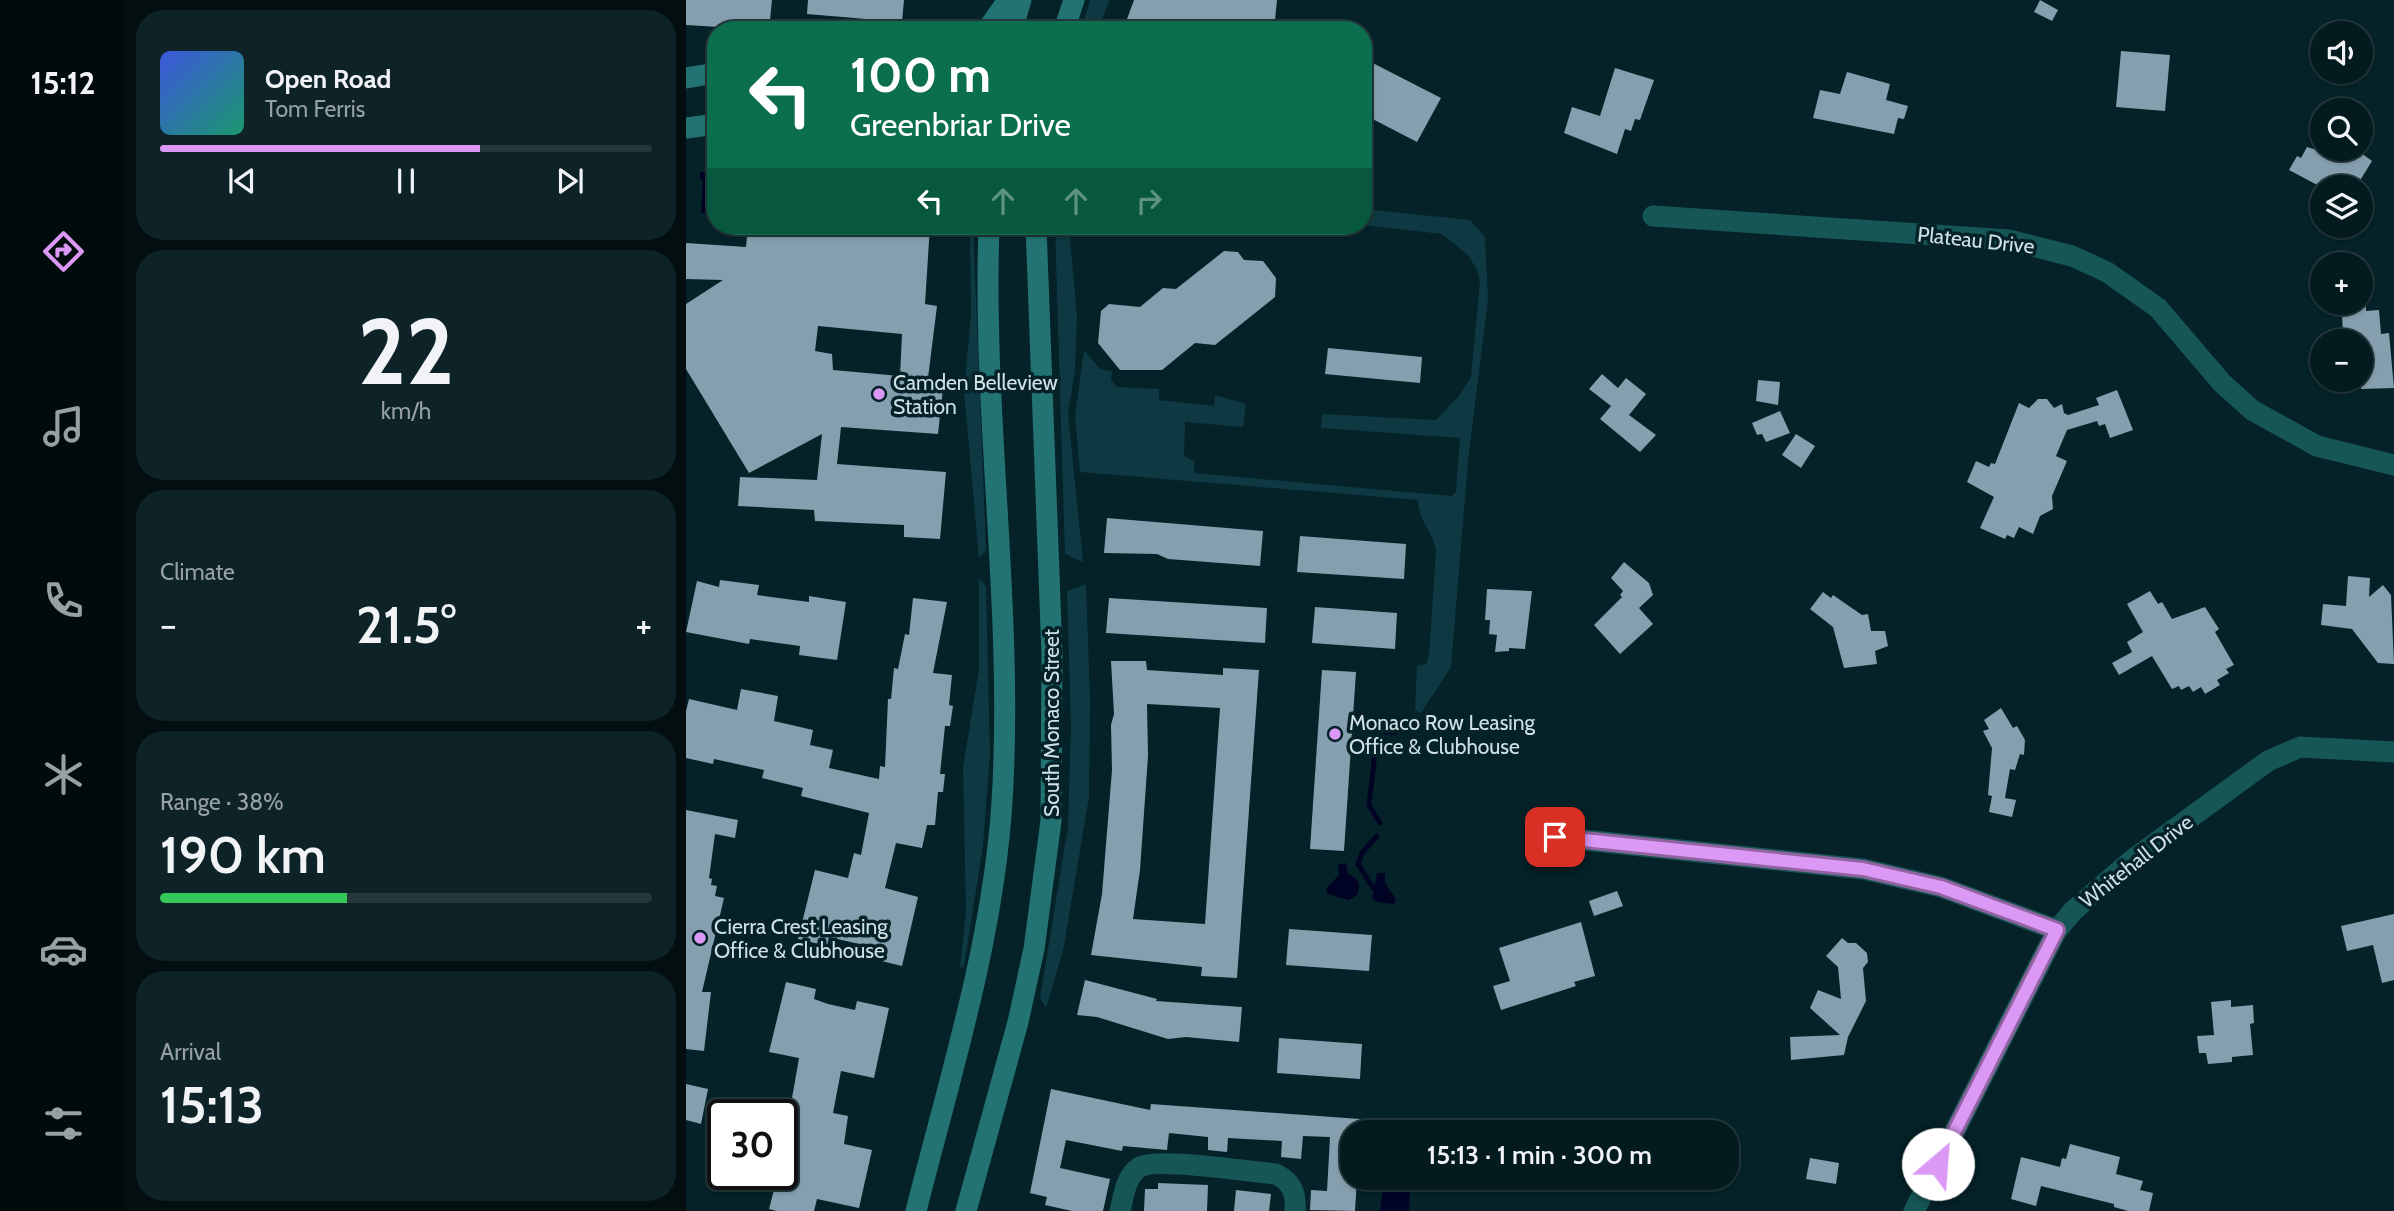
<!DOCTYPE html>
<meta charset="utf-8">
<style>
:root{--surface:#031a1e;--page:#0d2327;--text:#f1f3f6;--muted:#97a1a4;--line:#24383c;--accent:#db99f5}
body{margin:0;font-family:Cabin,sans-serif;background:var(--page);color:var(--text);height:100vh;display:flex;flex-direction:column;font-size:26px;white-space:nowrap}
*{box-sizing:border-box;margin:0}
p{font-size:23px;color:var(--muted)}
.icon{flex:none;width:38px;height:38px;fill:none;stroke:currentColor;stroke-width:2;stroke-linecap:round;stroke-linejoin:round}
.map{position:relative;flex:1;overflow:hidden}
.drawer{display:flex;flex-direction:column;gap:10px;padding:10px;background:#020e10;width:560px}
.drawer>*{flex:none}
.guide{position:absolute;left:21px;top:21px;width:665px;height:214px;border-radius:28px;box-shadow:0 2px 5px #0004,0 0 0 2px var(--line);background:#0b6e4f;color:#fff;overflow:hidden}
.fabs{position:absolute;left:1624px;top:21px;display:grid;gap:14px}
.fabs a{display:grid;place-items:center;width:63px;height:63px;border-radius:50%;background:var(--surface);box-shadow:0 2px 5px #0004,0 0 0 2px var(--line);font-size:35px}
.speed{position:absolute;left:21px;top:1099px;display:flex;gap:14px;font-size:35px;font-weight:700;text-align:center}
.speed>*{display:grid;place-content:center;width:91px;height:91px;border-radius:50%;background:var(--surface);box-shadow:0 2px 5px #0004,0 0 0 2px var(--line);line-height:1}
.speed .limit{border:4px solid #111;border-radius:10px;background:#fff;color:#111}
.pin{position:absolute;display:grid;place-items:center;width:60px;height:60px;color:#fff;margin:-30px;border-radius:14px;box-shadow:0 4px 10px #0006}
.me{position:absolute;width:77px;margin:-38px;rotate:27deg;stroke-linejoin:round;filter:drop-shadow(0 0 5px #0008)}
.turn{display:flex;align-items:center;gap:24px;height:147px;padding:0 28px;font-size:32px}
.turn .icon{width:91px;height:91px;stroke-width:2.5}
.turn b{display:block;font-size:49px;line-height:60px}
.lanes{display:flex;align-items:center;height:66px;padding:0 28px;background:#0003;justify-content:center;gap:35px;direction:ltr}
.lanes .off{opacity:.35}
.big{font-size:52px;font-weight:600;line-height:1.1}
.drawer .tile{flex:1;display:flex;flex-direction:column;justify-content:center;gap:10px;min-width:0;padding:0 24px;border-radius:28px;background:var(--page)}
.drawer .dial{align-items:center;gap:0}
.dial b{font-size:91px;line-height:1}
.song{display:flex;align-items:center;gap:21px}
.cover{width:84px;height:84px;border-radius:10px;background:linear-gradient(135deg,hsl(230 70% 55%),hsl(160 70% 35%))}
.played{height:7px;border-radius:4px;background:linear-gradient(90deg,var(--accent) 65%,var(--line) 65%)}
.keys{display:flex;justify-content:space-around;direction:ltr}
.heat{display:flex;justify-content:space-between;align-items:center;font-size:38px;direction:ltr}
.charge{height:10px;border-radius:5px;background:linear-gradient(90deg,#34c759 38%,var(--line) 0)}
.trip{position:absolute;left:654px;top:1120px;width:399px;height:70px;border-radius:28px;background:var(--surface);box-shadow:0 2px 5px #0004,0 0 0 2px var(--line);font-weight:600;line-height:70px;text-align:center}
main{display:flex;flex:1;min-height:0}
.dock{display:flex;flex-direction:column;width:126px;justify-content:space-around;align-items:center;background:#010a0c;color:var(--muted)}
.dock .icon{width:49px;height:49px}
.dock .current{color:var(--accent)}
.dock b{font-size:32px;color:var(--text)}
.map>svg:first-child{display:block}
.green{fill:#0f3942}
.water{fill:#000324}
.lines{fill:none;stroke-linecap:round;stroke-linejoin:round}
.stream{stroke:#000324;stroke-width:5}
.building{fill:#859fae;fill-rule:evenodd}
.street{stroke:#175656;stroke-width:21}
.secondary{stroke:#237372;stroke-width:21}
.route-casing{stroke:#8e639f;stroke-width:18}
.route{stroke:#db99f5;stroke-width:12}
.poi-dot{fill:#db99f5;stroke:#042228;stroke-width:2.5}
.labels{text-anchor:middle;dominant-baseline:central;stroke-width:7;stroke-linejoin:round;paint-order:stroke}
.street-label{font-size:21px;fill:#d0e1e5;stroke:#042228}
.poi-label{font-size:21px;fill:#d0e1e5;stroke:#042228;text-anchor:start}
</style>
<main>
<nav class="dock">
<b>15:12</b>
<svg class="icon current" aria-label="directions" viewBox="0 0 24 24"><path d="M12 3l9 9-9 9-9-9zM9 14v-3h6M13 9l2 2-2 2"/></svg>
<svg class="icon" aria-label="music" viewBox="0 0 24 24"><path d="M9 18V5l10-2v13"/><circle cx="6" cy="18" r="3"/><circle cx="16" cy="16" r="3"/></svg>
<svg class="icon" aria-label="phone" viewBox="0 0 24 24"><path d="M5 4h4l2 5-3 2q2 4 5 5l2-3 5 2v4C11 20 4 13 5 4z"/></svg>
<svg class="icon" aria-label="climate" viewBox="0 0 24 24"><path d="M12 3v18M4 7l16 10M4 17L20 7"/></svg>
<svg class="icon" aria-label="car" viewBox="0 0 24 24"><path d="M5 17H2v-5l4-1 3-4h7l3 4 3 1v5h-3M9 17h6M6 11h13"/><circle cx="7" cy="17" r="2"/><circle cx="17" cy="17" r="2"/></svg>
<svg class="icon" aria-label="filters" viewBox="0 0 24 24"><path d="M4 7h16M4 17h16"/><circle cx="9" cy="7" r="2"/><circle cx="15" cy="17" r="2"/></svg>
</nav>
<section class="drawer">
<div class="tile">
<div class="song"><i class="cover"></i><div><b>Open Road</b><p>Tom Ferris</p></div></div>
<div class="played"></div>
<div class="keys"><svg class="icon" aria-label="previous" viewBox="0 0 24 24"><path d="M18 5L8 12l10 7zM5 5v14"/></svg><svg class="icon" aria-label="pause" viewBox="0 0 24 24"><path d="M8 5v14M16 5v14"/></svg><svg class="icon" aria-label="next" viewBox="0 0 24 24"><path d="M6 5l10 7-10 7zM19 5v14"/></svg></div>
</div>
<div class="tile dial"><b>22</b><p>km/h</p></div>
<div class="tile"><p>Climate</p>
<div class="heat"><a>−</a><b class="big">21.5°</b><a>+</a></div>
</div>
<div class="tile"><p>Range · 38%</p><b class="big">190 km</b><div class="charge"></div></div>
<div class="tile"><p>Arrival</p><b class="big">15:13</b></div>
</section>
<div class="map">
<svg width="1708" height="1211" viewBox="0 0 1708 1211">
<rect width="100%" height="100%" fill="#042228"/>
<g class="green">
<polygon points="404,0 424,0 411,30 395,30"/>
<path d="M 677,209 L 784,220 L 799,237 L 802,298 L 782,461 L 765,667 L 735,713 L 729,710 L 731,666 L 740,664 L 743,655 L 750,551 C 747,530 732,521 732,500 L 394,472 L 389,416 L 398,350 L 414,369 L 426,371 L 425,380 L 431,387 L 473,389 L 473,400 L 528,406 L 529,395 L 560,404 L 557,427 L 499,422 L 498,456 L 508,461 L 508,473 L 766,496 L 770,492 L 774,438 L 635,428 L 636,414 L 750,420 L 772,397 L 785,377 L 794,281 L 791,270 L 782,255 L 756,234 L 677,225 Z"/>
<polygon points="284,226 287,226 300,550 293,558 278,391 285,315"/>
<polygon points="369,226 383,226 391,317 389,370 382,413 397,562 379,554"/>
<polygon points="293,578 300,587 304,754 297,846 278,966 274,968 280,911 277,767 293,670"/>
<polygon points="400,584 404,697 403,797 377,951 360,1008 354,998 382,827 385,727 381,591"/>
</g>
<g class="water">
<polygon points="14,172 30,173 30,214 15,213 17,180 14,179"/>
<path d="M 660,863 L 662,874 C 672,878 676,884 671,895 L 663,900 L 642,894 L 640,889 L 653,875 L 652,865 Z"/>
<polygon points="691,873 699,873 699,883 710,899 708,904 691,902 686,898"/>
<polygon points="710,1180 719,1181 724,1186 723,1211 694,1211 697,1188"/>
</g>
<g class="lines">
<g class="stream">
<polyline points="699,732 709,732"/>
<polyline points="691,736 683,805 694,823"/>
<polyline points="687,888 672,864 676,853 691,836"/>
</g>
</g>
<g class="building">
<polygon points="0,0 86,0 83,30 0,25"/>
<polygon points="122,0 218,0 216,22 121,14"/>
<polygon points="448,0 591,0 588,30 437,30"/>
<polygon points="1354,0 1372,10 1366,21 1348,12"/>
<polygon points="1435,51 1484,55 1479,111 1430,107"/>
<polygon points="677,58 755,98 731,142 677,114"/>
<polygon points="929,68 968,80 954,120 949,119 945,131 939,129 931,154 878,133 886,107 914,116"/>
<polygon points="1161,72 1204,84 1200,100 1222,106 1218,119 1212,118 1208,134 1127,118 1134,90 1154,94"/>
<polygon points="1621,147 1631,150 1677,149 1675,153 1686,161 1670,187 1635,187 1603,170 1611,156 1615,158"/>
<path d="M 62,226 L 244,226 L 239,304 L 251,306 L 242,378 L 258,379 L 252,434 L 155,427 L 151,464 L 260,472 L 254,539 L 218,537 L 218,525 L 129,521 L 128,510 L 52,506 L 54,477 L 131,480 L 136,434 L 63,473 L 0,369 L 0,304 L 37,280 L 0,279 L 0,243 L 60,247 ZM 132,326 L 216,334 L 214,376 L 147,370 L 146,354 L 129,351 Z"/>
<polygon points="538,251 552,252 558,260 577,261 590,278 589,297 529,345 509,343 476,370 434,370 412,343 415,311 423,304 454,307 477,288 490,289"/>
<polygon points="1661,303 1680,303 1680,311 1693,310 1695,334 1703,333 1708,388 1675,389 1675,341 1657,341 1656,310 1662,310"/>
<polygon points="642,348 736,357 734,383 639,374"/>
<polygon points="916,374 932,388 940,378 960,394 943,415 970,435 954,452 914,419 925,406 903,389"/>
<polygon points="1072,380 1094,382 1092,405 1070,401"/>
<polygon points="1431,390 1447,430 1424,438 1419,424 1413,426 1411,421 1381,430 1370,456 1381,461 1366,496 1367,509 1354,516 1347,534 1333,527 1328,538 1321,535 1319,539 1294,528 1308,497 1281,482 1290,461 1303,467 1305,463 1309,464 1333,403 1343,408 1352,399 1361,399 1368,408 1376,404 1378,413 1382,415 1413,405 1410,398"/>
<polygon points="1094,411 1104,433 1080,442 1076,434 1071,435 1066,423"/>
<polygon points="1110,434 1129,446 1115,468 1096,455"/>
<polygon points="421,518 577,531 574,566 482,559 471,554 418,553"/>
<polygon points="614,536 720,544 718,579 611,572"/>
<polygon points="938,562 963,583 967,595 953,608 967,624 934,654 908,625 936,597 934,595 937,591 925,578"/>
<polygon points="1662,576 1684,578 1683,597 1697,585 1705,595 1708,664 1692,663 1666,629 1635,625 1637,604 1660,606"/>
<polygon points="34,580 73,585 71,595 123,602 123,596 160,602 151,660 113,655 114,646 64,639 63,644 0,632 11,581 33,587"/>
<polygon points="801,589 846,591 839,649 823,648 823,651 809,652 811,635 803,634 804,620 799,620"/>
<polygon points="1464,591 1472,604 1476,602 1486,619 1519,607 1533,629 1529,632 1548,665 1540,669 1543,673 1531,680 1534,685 1519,694 1515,687 1507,692 1503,686 1495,690 1493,686 1486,689 1466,656 1433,675 1426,663 1446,652 1441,642 1457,632 1441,604"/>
<polygon points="1137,592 1145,598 1147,595 1176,615 1182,614 1185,631 1199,631 1202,646 1189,651 1191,664 1158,668 1147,627 1124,609"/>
<polygon points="227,598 261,602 247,673 266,675 263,705 267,706 264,726 259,726 254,774 259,774 257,792 252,792 249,825 241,825 236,848 210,843 199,888 232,897 216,966 187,959 189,948 173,944 143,937 141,946 112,939 129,870 162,878 168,853 175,855 183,813 115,796 117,788 76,778 78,770 28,759 27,764 0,758 0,711 3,699 51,710 55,689 92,696 88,721 127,730 124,745 147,750 143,768 193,779 194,766 199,767 202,699 205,699 208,668 212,669 219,634 223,635"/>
<polygon points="423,598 581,608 579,643 420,633"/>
<polygon points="629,607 711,613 709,649 626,643"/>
<path d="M 425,661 L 460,661 L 461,670 L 537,675 L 537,668 L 573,670 L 551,978 L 515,976 L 516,967 L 405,955 L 416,894 L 426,770 L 425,725 L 428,714 ZM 461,704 L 534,708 L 519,924 L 447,919 L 454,870 L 462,756 Z"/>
<polygon points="636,670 670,672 658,851 624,849"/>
<polygon points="1315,708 1327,728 1331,726 1339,740 1338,755 1334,754 1329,770 1324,769 1319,798 1330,800 1326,817 1303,812 1306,796 1302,795 1306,748 1297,731 1303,729 1298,720"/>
<polygon points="0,810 52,820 49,838 29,834 23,878 26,879 25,885 31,886 29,896 38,898 16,992 25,992 18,1051 0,1049"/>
<polygon points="931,891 937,906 908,916 903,901"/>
<polygon points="1708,914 1708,980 1696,983 1687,945 1661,951 1655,926"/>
<polygon points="895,922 909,976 888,982 890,986 815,1010 807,986 824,981 813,948"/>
<polygon points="603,929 686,935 683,971 600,965"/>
<polygon points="1156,938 1162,943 1170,943 1181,953 1182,962 1177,968 1180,1001 1162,1037 1158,1055 1105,1060 1104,1037 1154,1035 1124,1008 1132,990 1155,999 1152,967 1140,956"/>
<polygon points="399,980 471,999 470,1001 556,1007 553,1042 500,1037 482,1039 411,1017 391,1015"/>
<polygon points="100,982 130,989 128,999 142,1004 169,1010 171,1001 203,1008 188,1078 155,1071 147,1113 162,1116 158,1144 186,1150 173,1208 131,1199 128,1211 91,1211 83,1209 89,1186 61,1180 61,1174 96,1174 96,1124 101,1103 105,1104 113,1058 83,1052"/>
<polygon points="1545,1000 1545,1007 1567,1005 1568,1023 1564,1024 1567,1055 1546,1057 1546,1062 1522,1064 1520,1053 1513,1053 1511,1036 1528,1035 1525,1002"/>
<polygon points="593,1038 676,1044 674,1079 591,1073"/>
<polygon points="0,1084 22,1089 15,1124 0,1120"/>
<polygon points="365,1089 464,1110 465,1104 674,1119 673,1132 667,1132 667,1178 671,1178 669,1211 624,1210 625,1190 641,1191 644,1137 617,1136 615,1159 595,1157 596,1141 542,1138 541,1152 522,1150 522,1137 483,1133 481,1150 437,1146 436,1151 380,1140 374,1168 424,1179 417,1211 386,1211 359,1205 361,1197 344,1193"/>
<polygon points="1384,1144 1434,1157 1430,1174 1457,1181 1454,1190 1467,1193 1463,1211 1442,1211 1428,1207 1428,1204 1355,1186 1350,1206 1325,1199 1335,1157 1374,1167 1376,1158 1380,1159"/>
<polygon points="1124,1158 1153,1163 1150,1184 1120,1179"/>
<polygon points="472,1183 522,1185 521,1211 458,1211 459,1189 472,1189"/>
<polygon points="550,1190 585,1194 583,1211 548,1211"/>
</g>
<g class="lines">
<g class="street">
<polyline points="967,216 1323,240 1386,256 1421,272 1472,308 1536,383 1566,410 1631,446 1708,465"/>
<polyline points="869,837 1177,869 1255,887 1371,930"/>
<path d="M 434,1211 C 438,1196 439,1176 454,1167 C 470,1157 566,1172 590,1174 C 607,1183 610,1193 609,1211"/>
<polyline points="1228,1211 1371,930 1387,911 1446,860 1582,761 1614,747 1708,752"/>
</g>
<g class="secondary">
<polyline points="301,30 322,0"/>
<polyline points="326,30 335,0"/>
<polyline points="378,30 388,0"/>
<polyline points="0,78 30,73"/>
<polyline points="0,128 30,124"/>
<path d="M 230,1211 C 264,1076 307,942 316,802 C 328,610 296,418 303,226"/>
<polyline points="280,1211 332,1022 348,949 365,821 366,655 350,226"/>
</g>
</g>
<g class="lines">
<defs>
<polyline id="route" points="869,837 1177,869 1255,887 1371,930 1252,1164"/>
</defs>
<use href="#route" class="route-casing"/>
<use href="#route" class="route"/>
</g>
<g class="poi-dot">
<circle cx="193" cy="394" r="7"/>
<circle cx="649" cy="734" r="7"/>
<circle cx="14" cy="938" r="7"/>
</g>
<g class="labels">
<g class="street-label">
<text transform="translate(1290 240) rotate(6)">Plateau Drive</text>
<text transform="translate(365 723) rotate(-90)">South Monaco Street</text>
<text transform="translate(1450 861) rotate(-38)">Whitehall Drive</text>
</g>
<g class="poi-label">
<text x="207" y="382">Camden Belleview<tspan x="207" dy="24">Station</tspan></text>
<text x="663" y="722">Monaco Row Leasing<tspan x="663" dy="24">Office &amp; Clubhouse</tspan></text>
<text x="28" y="926">Cierra Crest Leasing<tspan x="28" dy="24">Office &amp; Clubhouse</tspan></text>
</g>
</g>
</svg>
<div class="fabs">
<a><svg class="icon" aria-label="sound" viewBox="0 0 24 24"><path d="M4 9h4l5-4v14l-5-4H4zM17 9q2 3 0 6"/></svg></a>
<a><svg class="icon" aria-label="search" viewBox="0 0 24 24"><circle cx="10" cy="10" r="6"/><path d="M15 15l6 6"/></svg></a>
<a><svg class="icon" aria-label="layers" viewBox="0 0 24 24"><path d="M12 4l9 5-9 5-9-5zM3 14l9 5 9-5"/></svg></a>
<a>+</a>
<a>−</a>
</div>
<div class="speed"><div class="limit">30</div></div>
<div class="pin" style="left:869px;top:837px;background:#d93025"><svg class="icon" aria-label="arrive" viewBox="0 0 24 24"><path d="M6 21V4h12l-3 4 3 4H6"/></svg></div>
<svg class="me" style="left:1252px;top:1164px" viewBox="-20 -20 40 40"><circle r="19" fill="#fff"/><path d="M0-13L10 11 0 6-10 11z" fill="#db99f5"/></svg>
<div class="trip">15:13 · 1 min · 300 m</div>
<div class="guide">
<div class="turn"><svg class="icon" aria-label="left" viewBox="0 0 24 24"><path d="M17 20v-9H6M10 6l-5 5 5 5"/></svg><div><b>100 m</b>Greenbriar Drive</div></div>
<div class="lanes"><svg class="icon" aria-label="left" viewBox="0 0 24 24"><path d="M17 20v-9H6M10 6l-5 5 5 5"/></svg><svg class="icon off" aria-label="ahead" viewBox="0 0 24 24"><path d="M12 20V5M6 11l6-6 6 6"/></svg><svg class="icon off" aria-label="ahead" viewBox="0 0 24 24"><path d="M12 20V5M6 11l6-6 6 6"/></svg><svg class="icon off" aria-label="right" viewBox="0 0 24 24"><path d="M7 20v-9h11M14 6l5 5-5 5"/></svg></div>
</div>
</div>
</main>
